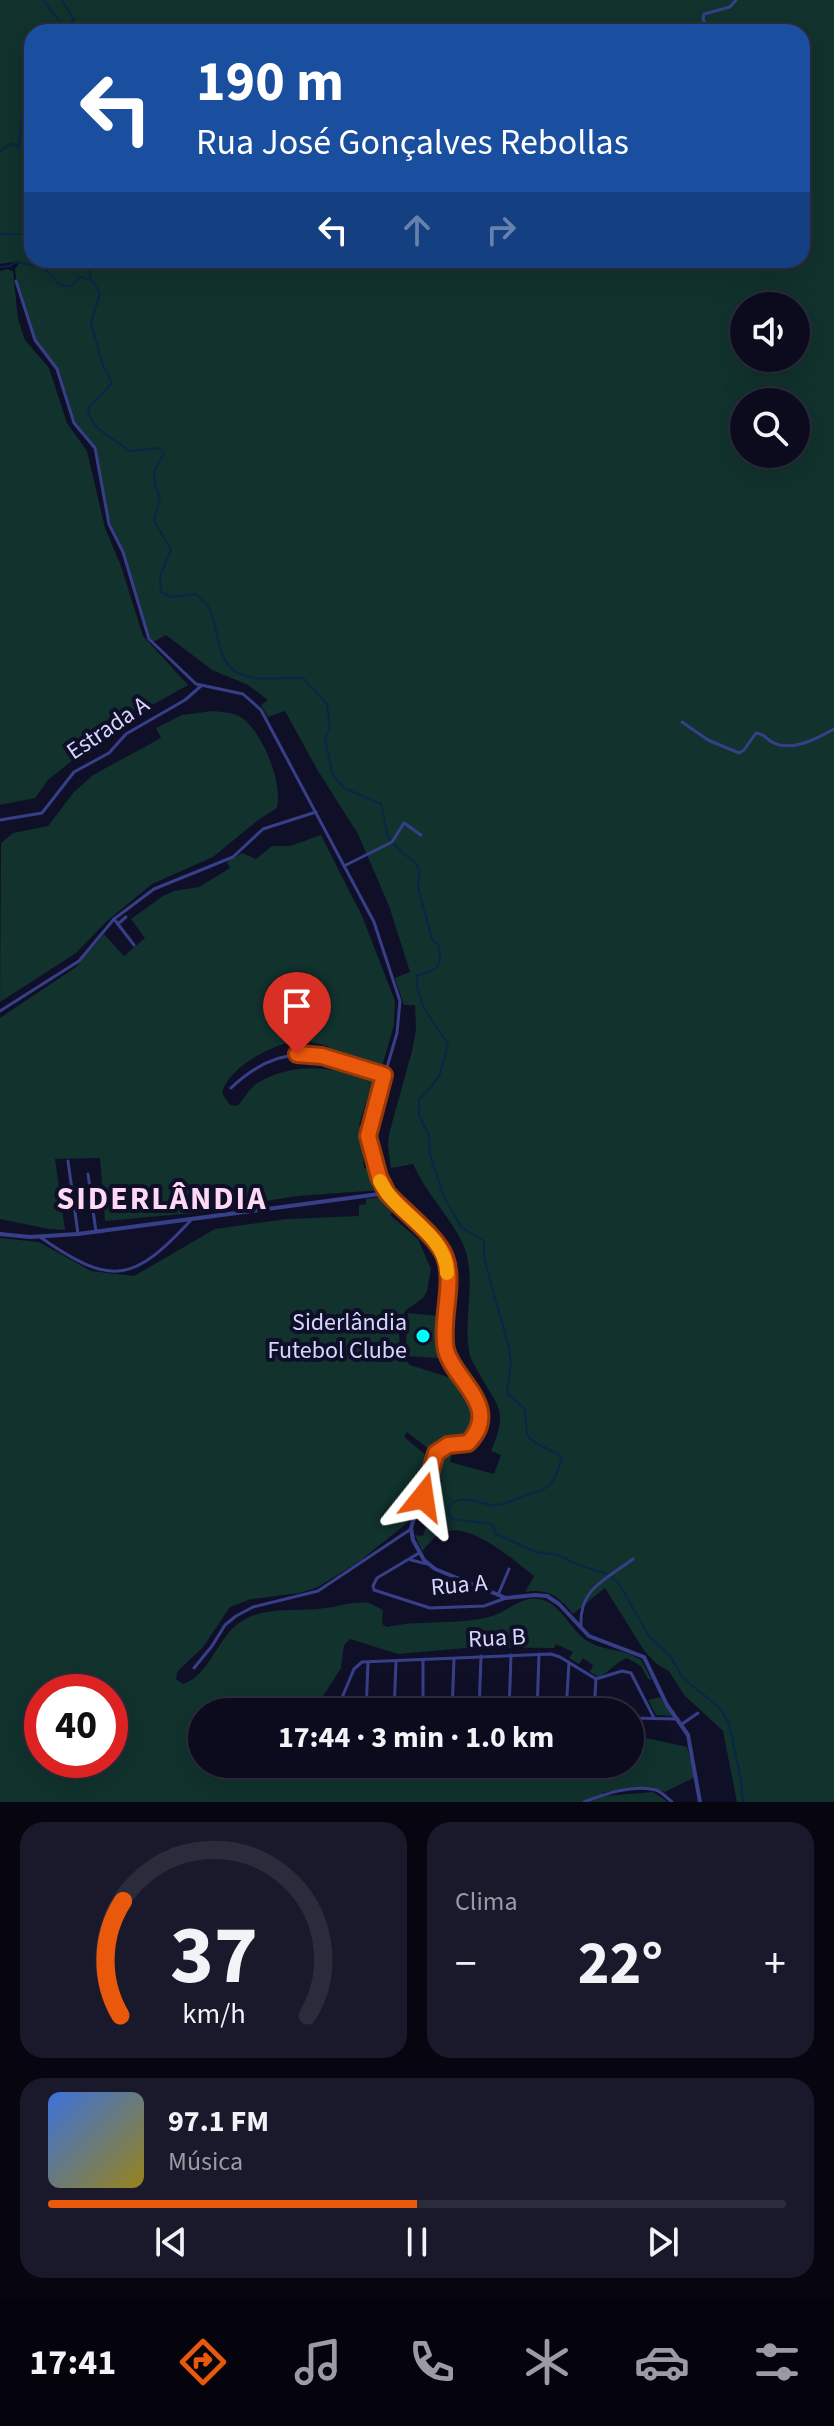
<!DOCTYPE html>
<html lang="pt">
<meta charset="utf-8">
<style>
:root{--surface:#0c0b1e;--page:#1a192b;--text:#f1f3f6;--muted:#9a9ba4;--line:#2c2b3c;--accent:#ea580c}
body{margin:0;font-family:"Source Sans 3",sans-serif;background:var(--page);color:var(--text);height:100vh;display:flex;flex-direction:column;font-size:30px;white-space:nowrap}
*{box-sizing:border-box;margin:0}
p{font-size:26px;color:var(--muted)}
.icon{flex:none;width:44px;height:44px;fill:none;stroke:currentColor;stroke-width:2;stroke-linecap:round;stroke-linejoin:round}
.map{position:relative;height:1802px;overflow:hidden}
.panel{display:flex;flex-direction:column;gap:20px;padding:20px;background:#070610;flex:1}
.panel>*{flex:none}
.guide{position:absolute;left:24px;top:24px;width:786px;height:244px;border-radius:24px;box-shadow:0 8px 32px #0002,0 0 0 2px var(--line);background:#1a4fa0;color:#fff;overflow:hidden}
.controls{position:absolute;left:730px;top:292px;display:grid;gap:16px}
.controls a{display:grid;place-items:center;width:80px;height:80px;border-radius:50%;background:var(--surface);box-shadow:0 8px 32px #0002,0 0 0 2px var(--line);font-size:40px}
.speed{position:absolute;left:24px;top:1674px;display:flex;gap:16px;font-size:40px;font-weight:700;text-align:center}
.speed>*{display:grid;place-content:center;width:104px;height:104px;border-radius:50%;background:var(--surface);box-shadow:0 8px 32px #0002,0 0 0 2px var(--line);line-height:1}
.speed .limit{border:12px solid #d22;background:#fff;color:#111}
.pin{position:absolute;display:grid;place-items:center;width:68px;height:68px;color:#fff;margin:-82px -34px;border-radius:50% 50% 50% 0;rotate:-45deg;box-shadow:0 0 8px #0007}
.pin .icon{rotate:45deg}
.me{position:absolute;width:88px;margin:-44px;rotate:15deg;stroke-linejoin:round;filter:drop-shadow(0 0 6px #0008)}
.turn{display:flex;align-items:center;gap:28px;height:168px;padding:0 40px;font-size:36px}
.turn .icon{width:104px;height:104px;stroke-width:2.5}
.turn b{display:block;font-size:56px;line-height:68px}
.lanes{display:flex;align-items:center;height:76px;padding:0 40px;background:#0003;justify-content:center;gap:40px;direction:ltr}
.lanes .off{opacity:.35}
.big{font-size:60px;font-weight:700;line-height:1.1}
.panel .tile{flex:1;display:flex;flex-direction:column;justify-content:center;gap:12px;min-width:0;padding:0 28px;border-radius:24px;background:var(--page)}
.panel .dial{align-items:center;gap:0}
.dial svg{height:208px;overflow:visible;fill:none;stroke:var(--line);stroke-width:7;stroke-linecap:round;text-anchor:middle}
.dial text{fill:var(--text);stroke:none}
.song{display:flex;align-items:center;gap:24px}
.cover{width:96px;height:96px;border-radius:12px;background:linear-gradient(135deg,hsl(220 70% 55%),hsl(50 70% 35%))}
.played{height:8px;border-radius:4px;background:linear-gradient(90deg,var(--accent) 50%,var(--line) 50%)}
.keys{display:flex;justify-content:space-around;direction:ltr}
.heat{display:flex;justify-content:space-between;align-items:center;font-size:44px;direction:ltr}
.panel .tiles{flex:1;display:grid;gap:20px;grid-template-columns:1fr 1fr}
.tile:last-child{grid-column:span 2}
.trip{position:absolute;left:188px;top:1698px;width:456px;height:80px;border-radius:40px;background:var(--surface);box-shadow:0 8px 32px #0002,0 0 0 2px var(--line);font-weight:700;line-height:80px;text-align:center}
.tab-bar{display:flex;height:128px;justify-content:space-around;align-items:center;background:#05040c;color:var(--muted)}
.tab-bar .icon{width:56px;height:56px}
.tab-bar .selected{color:var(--accent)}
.tab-bar b{font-size:36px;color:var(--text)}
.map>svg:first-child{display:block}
.green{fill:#11322d;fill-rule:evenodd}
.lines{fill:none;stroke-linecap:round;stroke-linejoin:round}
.stream{stroke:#082747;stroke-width:2}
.minor{stroke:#383f89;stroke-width:3}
.tertiary{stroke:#383f89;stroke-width:4}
.route-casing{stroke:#983908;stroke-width:20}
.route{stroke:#ea580c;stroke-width:14}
.slow{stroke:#f59e0b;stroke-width:14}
.poi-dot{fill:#02fff7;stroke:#100f28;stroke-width:3}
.labels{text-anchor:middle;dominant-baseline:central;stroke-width:8;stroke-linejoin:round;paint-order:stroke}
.street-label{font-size:24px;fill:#d6d6ff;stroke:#100f28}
.poi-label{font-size:24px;fill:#d6d6ff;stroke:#100f28;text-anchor:end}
.district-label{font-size:32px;font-weight:bold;letter-spacing:2px;fill:#ffd8f6;stroke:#100f28}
</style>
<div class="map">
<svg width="834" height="1802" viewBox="0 0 834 1802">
<rect width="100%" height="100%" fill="#100f28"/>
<g class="green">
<path d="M 0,0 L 834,0 L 834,1802 L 737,1802 L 723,1731 L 684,1695 L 669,1671 L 658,1665 L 645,1652 L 605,1588 L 573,1614 C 559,1596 547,1588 525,1592 L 534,1576 C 513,1560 469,1519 440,1533 C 434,1537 427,1546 422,1551 L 415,1535 L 423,1536 L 442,1480 L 431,1475 C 435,1462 438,1449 453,1448 L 450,1462 L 494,1474 L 501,1455 L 491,1451 C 509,1408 498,1409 479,1373 C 475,1366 470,1359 469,1351 C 463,1316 478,1275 462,1242 C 448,1214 425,1192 413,1164 L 391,1168 L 388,1146 L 389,1134 L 412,1051 L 416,1029 L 415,1005 L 404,1005 L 395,978 L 410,972 L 389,906 L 358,834 L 318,771 L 285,711 L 268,717 L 261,705 L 268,700 L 248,685 L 212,670 L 166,635 L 153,642 L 148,634 L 123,550 L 109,519 L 95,447 L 75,422 L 60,374 L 35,339 L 17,286 L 15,269 L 21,261 L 0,264 ZM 32,32 L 802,32 L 802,260 L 32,260 ZM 744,306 L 796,306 L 796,358 L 744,358 ZM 744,402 L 796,402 L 796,454 L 744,454 Z"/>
<polygon points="7,269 13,271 18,319 25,340 49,368 67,423 87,451 105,528 121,566 143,636 188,685 115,726 98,745 74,759 48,780 35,798 0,805 0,271"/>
<path d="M 213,711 C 222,712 231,712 239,716 C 262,729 283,783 277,808 L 258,820 L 213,857 L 152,884 L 107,921 L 76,953 L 0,1002 L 1,843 L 13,833 L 48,826 L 74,792 L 93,775 L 161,738 L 156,728 L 182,715 Z"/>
<path d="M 321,835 L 362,916 L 395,1001 L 394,1025 L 381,1070 L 327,1052 L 328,1046 C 318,1044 307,1040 297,1041 C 273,1044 228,1067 222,1093 L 230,1105 L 237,1106 C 245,1098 250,1087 259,1082 C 296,1061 335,1067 373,1080 L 359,1125 L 366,1127 L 365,1136 L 370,1154 L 363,1154 L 364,1168 L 374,1169 L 381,1190 L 297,1196 L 194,1213 L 105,1221 L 100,1158 L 55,1159 L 65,1230 L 49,1229 L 0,1219 L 0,1018 L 76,967 L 104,934 L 124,956 L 145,938 L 131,919 L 163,896 L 174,891 L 199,887 L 230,868 L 227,862 L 242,853 L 256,859 L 272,846 L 290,846 Z"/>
<path d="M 387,1196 L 397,1207 L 390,1215 L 418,1239 L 431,1269 L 427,1291 L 423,1298 L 405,1311 L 402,1319 L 399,1334 L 401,1356 L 410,1365 L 448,1377 L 454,1373 C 469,1394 486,1416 467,1440 L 442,1442 L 430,1450 L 407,1432 L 404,1437 L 427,1456 L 422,1490 L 407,1523 L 360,1561 L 318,1587 L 300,1593 L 251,1599 L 230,1607 L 203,1647 L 177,1672 L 176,1679 L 183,1684 C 207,1676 215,1646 232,1629 C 258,1603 294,1613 326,1608 C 341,1606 353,1601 369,1603 L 383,1610 L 382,1624 L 387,1627 C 422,1619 460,1626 492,1616 C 510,1611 523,1593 543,1600 C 563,1606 571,1632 589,1642 C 605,1651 625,1649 641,1660 L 652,1680 L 648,1679 L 641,1666 L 627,1658 C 616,1662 609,1673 598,1677 L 590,1672 L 593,1665 L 583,1658 L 579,1664 L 569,1658 L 573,1652 L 556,1644 L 554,1648 L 477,1647 L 398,1654 L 350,1639 L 344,1645 L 341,1668 L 313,1712 L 202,1712 L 202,1764 L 630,1764 L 630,1737 L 651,1739 L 687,1747 L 695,1777 L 665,1792 C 647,1784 621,1788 602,1793 L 603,1796 L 653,1792 L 668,1802 L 0,1802 L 0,1238 L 39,1242 L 91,1271 L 134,1276 L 215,1229 L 287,1219 L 359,1216 L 359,1205 L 366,1204 L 366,1199 ZM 42,1692 L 110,1692 L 110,1760 L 42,1760 Z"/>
<polygon points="408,1313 441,1316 438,1358 405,1356"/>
<polygon points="660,1697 672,1716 656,1715 648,1700"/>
</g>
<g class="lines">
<g class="stream">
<polyline points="43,0 64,27 55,32"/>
<polyline points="62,0 74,20 65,26"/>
<path d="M 0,152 L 11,143 L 19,147 C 21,133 20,121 25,108 L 32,108"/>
<polyline points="0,234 32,234"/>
<polyline points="85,260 91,277"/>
<path d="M 0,267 L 10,266 L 15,262 L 43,267 L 60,285 L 72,286 L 79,277 L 92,280 L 100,293 L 91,323 L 103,365 L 112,383 L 88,408 C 89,429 114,438 129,451 L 159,448 L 164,454 L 154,471 L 155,485 L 160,497 L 154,521 L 171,549 L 160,576 L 161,592 L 171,597 L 196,594 C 200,598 206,603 209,608 C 220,628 215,663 240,674 C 259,682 284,677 303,678 L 327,704 L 330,726 L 325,740 L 333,775 L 344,788 L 381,804 L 388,838 L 401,852 L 414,861 L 420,871 L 418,887 L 432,939 L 439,946 L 440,959 L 437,968 L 417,976 C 415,1002 434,1023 448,1044 L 440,1074 L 432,1086 L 419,1099 L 419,1116 L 429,1135 L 430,1155 L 444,1197 L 461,1227 L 484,1241 L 484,1258 L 509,1348 L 511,1362 L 507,1393 L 525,1409 C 526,1416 525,1429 528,1436 C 531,1443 554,1451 562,1457 C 553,1486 554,1486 527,1495 C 517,1498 507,1504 497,1505 C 480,1507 465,1491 450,1505 L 448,1513 L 452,1519 L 492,1524 L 496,1534 L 536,1552 L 558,1555 L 576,1564 L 607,1574 L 618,1582 L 649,1636 L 671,1657 L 682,1677 L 721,1709 L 729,1724 L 741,1779 L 743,1802"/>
</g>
<g class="minor">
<polyline points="651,32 657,32"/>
<polyline points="709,32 703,19 704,14 730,7 736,0"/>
<polyline points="16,281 35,340 57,369 74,423 95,448 109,524 123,552 149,639 196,684 243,694 261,710 374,922 400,1001 397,1033 368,1132 377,1172 386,1193"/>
<path d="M 682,722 L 708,740 L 739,753 L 744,750 L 756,733 C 765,734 765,738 772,742 C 791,753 818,738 834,729"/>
<polyline points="0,820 42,813 74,772 109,753 126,734 185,700 201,686"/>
<polyline points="344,866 392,842 404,823 421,835"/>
<polyline points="114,919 134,945"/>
<polyline points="118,924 126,917"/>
<polyline points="0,1011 79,961 114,919 154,889 233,857 263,829 316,812"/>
<path d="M 231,1088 C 284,1037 324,1055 384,1075"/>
<polyline points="68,1161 78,1234"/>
<polyline points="88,1174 96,1232"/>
<path d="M 40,1237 C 112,1287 133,1283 192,1219"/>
<polyline points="419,1553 377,1578 373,1586 374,1590 430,1608 484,1606 506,1598"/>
<polyline points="411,1560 427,1564"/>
<polyline points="498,1595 509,1569"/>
<path d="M 581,1625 C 579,1588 607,1579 633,1559"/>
<polyline points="194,1668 212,1646 225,1625 236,1616 253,1607 318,1591 411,1529"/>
<polyline points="336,1712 354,1669 362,1662 551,1654 560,1657 596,1679 622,1671 631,1673 654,1718"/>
<polyline points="366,1712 368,1662"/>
<polyline points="394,1712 396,1662"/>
<polyline points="423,1712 423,1661"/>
<polyline points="452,1712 454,1659"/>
<polyline points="479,1712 481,1656"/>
<polyline points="509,1712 511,1655"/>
<polyline points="537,1712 539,1654"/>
<polyline points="566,1712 569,1662"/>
<polyline points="594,1712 596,1679"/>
<polyline points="630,1718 678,1719"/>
<polyline points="682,1724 698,1713"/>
<path d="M 584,1802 C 605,1794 632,1784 656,1790 C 662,1792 667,1798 672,1802"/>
</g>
<path class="tertiary" d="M 0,1234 L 30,1237 L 78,1234 L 387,1193 C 401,1208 439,1239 445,1257 C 454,1280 440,1321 446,1349 C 453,1382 501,1403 469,1442 L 442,1447 L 433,1458 L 411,1528 L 413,1540 L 424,1560 L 435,1569 L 506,1598 L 535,1595 L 547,1596 L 559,1604 L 589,1636 L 644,1657 L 667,1705 L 688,1735 L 700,1802"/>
</g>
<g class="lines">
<defs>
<path id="route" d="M 297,1054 L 322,1056 L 384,1075 L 368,1136 L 379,1177 L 387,1193 C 402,1210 438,1237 445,1257 C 455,1283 440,1321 446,1350 C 454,1381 503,1407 468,1443 L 448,1445 L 436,1453 L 423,1497"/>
</defs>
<use href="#route" class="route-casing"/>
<use href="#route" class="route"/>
<path class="slow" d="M 380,1181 C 396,1215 446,1233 447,1273"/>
</g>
<circle class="poi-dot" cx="423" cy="1336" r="8"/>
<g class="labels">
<g class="street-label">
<text transform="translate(108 728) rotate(-34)">Estrada A</text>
<text transform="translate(459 1585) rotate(-5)">Rua A</text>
<text transform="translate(497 1638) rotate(-3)">Rua B</text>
</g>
<g class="poi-label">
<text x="407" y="1322">Siderlândia<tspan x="407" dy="28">Futebol Clube</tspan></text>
</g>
<g class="district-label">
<text x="162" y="1199">SIDERLÂNDIA</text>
</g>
</g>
</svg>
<div class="controls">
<a><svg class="icon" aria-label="sound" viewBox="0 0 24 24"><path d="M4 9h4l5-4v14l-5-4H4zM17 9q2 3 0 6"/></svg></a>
<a><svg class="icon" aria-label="search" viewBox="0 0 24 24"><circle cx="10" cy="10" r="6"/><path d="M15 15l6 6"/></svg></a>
</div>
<div class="speed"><div class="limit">40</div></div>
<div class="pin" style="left:297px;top:1054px;background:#d93025"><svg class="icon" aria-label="arrive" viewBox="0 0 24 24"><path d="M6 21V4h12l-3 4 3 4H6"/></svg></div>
<svg class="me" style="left:423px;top:1497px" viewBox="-20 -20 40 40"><path d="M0-17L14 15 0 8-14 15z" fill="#ea580c" stroke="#fff" stroke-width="4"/></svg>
<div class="trip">17:44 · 3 min · 1.0 km</div>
<div class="guide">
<div class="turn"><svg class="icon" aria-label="left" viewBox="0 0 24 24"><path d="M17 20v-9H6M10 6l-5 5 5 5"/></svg><div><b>190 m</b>Rua José Gonçalves Rebollas</div></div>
<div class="lanes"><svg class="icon" aria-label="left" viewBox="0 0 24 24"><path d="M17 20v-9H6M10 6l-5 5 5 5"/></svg><svg class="icon off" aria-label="ahead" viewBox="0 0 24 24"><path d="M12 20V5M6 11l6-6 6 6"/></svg><svg class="icon off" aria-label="right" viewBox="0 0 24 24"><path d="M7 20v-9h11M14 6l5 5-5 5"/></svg></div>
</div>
</div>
<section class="panel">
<div class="tiles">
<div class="tile dial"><svg viewBox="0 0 100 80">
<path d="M14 69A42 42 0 1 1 86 69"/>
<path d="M14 69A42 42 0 0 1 15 25" stroke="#ea580c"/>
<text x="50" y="56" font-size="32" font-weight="700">37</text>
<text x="50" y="72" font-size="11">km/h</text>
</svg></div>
<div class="tile"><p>Clima</p>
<div class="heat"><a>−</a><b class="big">22°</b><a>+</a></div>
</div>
<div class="tile">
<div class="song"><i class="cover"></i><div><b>97.1 FM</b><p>Música</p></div></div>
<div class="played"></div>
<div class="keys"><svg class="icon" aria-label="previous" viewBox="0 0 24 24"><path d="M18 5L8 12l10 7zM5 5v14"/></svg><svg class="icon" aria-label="pause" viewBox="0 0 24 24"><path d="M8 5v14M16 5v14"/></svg><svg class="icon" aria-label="next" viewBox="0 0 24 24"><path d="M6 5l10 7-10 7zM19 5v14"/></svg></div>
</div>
</div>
</section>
<nav class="tab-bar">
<b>17:41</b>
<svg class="icon selected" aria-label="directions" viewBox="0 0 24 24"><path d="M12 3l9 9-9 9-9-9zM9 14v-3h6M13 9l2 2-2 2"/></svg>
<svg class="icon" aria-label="music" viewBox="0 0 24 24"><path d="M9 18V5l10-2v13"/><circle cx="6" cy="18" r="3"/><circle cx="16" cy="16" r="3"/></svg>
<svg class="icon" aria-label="phone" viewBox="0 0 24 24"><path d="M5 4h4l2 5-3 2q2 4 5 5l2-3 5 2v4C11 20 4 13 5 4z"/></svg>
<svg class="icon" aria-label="climate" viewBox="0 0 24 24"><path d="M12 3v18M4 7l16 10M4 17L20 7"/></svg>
<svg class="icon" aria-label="car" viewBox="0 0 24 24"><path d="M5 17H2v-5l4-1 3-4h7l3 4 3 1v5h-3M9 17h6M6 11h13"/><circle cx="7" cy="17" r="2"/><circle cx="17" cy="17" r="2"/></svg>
<svg class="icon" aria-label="filters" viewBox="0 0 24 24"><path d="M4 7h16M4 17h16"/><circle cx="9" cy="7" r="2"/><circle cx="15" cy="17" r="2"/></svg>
</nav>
